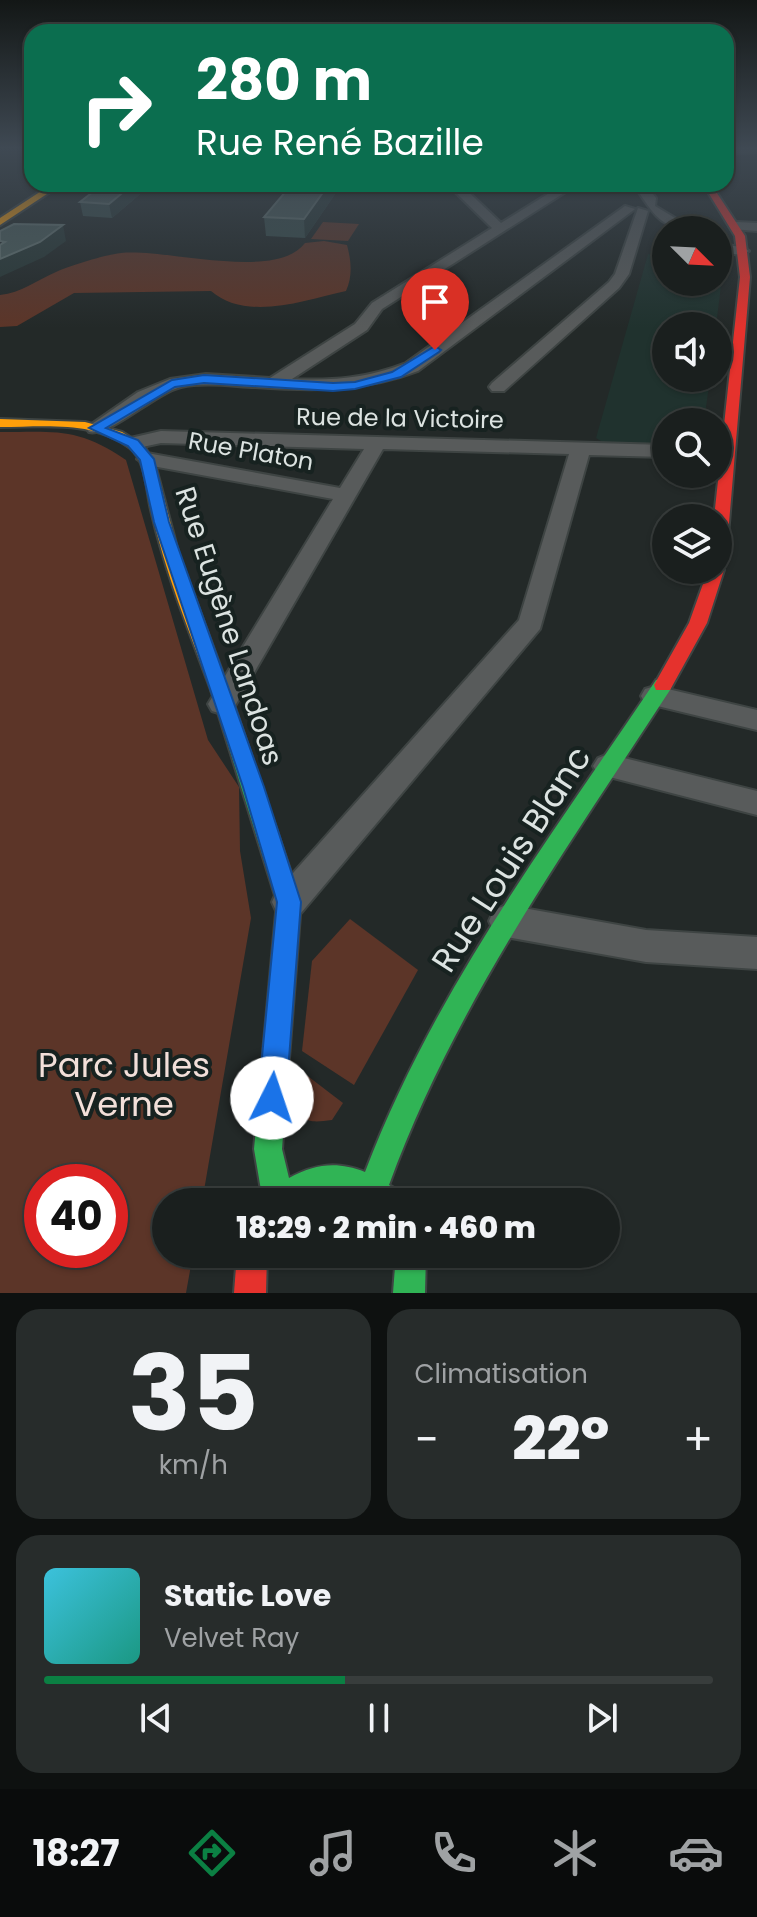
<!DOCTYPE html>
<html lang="fr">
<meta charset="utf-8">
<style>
:root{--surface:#1a1f1e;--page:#272c2b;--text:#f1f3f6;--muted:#9fa2a4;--line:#383d3c;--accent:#0b8043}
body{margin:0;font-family:Poppins,sans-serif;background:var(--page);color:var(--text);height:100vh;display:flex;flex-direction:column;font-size:30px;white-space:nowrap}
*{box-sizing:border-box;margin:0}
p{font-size:26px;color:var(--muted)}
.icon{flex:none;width:44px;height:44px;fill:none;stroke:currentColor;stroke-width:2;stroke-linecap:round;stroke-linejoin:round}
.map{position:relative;height:1293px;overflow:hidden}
.drawer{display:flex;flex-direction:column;gap:16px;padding:16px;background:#0e1110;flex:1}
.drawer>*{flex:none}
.hud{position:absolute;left:24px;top:24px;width:710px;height:168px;border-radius:24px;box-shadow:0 2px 6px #0004,0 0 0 2px var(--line);background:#0b6e4f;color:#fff;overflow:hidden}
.needle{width:52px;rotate:114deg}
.controls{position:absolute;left:652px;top:216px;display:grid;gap:16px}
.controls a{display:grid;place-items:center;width:80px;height:80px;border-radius:50%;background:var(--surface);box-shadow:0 2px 6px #0004,0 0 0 2px var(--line);font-size:40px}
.speed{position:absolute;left:24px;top:1164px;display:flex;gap:16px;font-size:40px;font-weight:700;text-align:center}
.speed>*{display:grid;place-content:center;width:104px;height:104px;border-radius:50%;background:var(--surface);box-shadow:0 2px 6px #0004,0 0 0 2px var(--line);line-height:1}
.speed .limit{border:12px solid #d22;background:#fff;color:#111}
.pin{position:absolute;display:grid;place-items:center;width:68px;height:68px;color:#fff;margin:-82px -34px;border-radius:50% 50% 50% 0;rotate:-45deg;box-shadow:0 0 8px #0007}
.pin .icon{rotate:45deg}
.me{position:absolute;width:88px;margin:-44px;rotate:4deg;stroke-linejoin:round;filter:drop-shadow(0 0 6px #0008)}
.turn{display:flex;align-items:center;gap:28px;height:168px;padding:0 40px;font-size:36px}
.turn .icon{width:104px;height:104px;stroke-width:2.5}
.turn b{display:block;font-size:56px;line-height:68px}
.big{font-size:60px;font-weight:800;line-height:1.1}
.drawer .card{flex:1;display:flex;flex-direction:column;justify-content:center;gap:12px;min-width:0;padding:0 28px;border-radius:24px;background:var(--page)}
.drawer .dial{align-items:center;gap:0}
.dial b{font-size:104px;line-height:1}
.song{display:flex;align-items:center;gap:24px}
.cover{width:96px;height:96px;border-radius:12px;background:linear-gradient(135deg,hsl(190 70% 55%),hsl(170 70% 35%))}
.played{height:8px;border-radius:4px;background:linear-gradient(90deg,var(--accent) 45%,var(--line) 45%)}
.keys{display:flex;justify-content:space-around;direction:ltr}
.heat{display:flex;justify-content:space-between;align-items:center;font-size:44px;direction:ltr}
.drawer .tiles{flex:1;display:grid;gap:16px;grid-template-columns:1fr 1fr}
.card:last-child{grid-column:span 2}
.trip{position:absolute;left:152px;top:1188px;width:468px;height:80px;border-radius:40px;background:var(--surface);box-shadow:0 2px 6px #0004,0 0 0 2px var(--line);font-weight:800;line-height:80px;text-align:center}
.dock{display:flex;height:128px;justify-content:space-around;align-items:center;background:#0a0c0c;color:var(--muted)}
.dock .icon{width:56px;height:56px}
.dock .active{color:var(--accent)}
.dock b{font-size:36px;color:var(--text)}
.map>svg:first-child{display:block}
.built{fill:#20322e}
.green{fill:#5c3528;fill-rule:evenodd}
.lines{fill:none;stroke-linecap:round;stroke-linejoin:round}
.street-casing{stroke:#3e4443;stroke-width:4}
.fast-casing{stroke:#3e4443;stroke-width:4}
.slow-casing{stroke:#3e4443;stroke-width:4}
.jam-casing{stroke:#3e4443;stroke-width:4}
.street{fill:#585b5b;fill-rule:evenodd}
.fast{fill:#30b455;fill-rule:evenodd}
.slow{fill:#ff9f0a;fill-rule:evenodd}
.jam{fill:#e5322d;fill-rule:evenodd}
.wall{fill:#394d4b}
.shaded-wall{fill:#293836}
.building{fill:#4b5d5b;stroke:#627270;stroke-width:2}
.route{fill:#1a73e8;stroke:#114b97;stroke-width:2}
.labels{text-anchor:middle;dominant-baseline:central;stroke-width:8;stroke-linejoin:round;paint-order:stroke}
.far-street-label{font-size:24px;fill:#dce3e1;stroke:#172220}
.street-label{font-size:28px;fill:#dce3e1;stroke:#172220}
.near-street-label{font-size:34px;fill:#dce3e1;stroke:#172220}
.near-park-label{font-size:34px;fill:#f2dfd9;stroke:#172220}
</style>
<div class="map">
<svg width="757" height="1293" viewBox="0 0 757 1293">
<rect width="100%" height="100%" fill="#232928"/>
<polygon class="built" points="648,254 666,256 666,282 718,282 718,262 724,262 716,326 666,326 666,378 710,378 704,422 666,422 666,445 606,444 596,438"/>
<g class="green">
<polygon points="323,222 359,224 348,241 311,239"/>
<path d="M 324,241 L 347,245 C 351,260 353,276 346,291 C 305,300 247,322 211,291 L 74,293 L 17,326 L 0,327 L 0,295 C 21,293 37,280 56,272 C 72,265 104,255 121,253 C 166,248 276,282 305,243 Z"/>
<path d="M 0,432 C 56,432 78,427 126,460 L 208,740 L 239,787 L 240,851 L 251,918 L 202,1202 L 166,1202 L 166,1254 L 193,1254 L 186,1293 L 0,1293 ZM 42,1182 L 110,1182 L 110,1250 L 42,1250 Z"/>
<polygon points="350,919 418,970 354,1085 302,1051 312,961"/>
<path d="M 305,1074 L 343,1103 L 332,1120 C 310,1123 302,1123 292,1102 Z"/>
</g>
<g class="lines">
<defs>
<g id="street">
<polygon points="757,147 757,152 726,154 726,148"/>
<path d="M 447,184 L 460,184 L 501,223 L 564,184 L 578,184 L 382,309 L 367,330 L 292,379 C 332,381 368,378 406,363 L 625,206 L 635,209 L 418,371 C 364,392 312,391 255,387 C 231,386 205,382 181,387 C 155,393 110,437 89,432 L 86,428 L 138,392 L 170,379 L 206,374 L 270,378 L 355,324 L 372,303 L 492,228 Z"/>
<path d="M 633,184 L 645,184 L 656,198 L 655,206 L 695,230 C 657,230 651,208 633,184 Z"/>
<polygon points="638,208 648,211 629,274 619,288 504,391 492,391 489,387 492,383 609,282 615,274"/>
<polygon points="736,222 757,223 757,231 731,229 729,226"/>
<polygon points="718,244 742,247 749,251 742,255 718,252"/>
<polygon points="161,431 666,445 666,457 589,455 540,629 301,913 289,917 277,913 272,902 277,891 519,620 569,454 383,449 232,711 222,714 212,711 208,704 333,499 147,465 137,459 147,453 340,488 364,449 161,443 133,449 123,443 126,439"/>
<polygon points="655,686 757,710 757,730 645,703 641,696 645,689"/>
<polygon points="608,754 757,791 757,815 598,774 593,766 598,758"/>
<polygon points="506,905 646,930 757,937 757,969 646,962 506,937 494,932 489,921 494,910"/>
</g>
<g id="fast">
<path d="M 663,678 L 670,680 L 672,685 L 670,690 C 566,850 455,1004 389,1185 L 399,1191 L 403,1202 L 363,1202 L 346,1195 L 333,1193 L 320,1195 L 303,1202 L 263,1202 L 254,1149 L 277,902 L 211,690 L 213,685 L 227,685 L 229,690 L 301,902 L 282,1149 L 289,1178 C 315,1164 337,1161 365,1172 C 435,989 548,841 656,680 Z"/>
<polygon points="396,1254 426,1254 425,1293 393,1293"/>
</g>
<g id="slow">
<polygon points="52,184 62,184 0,225 0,218"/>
<path d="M 0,419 L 85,422 L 122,432 L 144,446 L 155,464 L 179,555 L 229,690 L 227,695 L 213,695 L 211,690 C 189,631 165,572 151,510 C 146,490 147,462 130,448 C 95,420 42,427 0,427 Z"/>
</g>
<g id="jam">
<polygon points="703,184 711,184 745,236 750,277 726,558 718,563 718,518 714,518 740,277 735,236"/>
<polygon points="718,565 724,570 707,623 670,690 656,690 654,685 689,623 708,570 718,570"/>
<polygon points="237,1254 267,1254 266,1293 234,1293"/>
</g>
</defs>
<use href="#street" class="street-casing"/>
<use href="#fast" class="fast-casing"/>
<use href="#slow" class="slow-casing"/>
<use href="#jam" class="jam-casing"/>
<use href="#street" class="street"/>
<use href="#fast" class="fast"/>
<use href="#slow" class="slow"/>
<use href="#jam" class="jam"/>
</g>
<g class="wall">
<polygon points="152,184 112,218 83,216 80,202"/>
<polygon points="292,184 342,184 305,238 266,236 264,217"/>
</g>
<g class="shaded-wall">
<polygon points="133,184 152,184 112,218 109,204"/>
<polygon points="329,184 342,184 305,238 304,219"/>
<polygon points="63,225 66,241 44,257 0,277 0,259"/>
</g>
<g class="building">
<polygon points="103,184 133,184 109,204 80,202"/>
<polygon points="292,184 329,184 304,219 264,217"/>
<polygon points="14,224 63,225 40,242 0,259 0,245 5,242 0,241 0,231"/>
</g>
<linearGradient id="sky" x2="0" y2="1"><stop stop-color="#131716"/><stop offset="0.45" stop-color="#3f4953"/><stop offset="1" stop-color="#3f4953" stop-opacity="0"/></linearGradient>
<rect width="757" height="328" fill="url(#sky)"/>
<polygon class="route" points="435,346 441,350 439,352 401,377 355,389 333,391 204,383 175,387 106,428 138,440 154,459 169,522 264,787 301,902 286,1098 282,1108 272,1112 262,1108 258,1098 277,902 243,787 154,522 140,460 128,446 89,428 172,380 204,375 333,383 355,382 392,372"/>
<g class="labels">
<g class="far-street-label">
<text transform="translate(400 418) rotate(1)">Rue de la Victoire</text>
<text transform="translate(251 451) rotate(10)">Rue Platon</text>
</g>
<g class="street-label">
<text transform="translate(229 626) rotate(72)">Rue Eugène Landoas</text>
</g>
<g class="near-street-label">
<text transform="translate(511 859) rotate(-57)">Rue Louis Blanc</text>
</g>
<g class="near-park-label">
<text x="124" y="1065">Parc Jules<tspan x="124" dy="39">Verne</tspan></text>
</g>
</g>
</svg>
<div class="controls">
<a><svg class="needle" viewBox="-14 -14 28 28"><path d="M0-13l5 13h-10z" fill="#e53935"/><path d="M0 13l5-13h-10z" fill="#9fa2a4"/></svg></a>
<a><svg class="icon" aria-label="sound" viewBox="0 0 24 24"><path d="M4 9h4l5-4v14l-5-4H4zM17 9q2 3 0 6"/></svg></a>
<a><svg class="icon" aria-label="search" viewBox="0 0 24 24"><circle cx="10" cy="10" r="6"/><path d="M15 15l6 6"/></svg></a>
<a><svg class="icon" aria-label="layers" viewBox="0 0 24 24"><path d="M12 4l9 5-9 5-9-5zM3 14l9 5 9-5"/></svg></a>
</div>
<div class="speed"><div class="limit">40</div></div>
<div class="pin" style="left:435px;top:350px;background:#d93025"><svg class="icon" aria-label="arrive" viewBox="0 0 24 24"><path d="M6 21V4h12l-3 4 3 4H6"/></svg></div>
<svg class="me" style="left:272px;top:1098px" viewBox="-20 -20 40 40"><circle r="19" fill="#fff"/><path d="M0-13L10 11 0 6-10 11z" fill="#1a73e8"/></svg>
<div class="trip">18:29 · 2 min · 460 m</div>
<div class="hud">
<div class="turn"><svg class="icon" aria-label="right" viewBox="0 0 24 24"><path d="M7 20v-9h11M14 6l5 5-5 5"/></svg><div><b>280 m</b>Rue René Bazille</div></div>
</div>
</div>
<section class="drawer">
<div class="tiles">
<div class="card dial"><b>35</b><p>km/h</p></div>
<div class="card"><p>Climatisation</p>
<div class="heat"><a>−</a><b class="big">22°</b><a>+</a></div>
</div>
<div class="card">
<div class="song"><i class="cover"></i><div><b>Static Love</b><p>Velvet Ray</p></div></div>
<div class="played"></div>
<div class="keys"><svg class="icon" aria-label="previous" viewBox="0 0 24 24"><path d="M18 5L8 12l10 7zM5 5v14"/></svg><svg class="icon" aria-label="pause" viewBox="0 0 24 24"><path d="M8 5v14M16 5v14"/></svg><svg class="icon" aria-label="next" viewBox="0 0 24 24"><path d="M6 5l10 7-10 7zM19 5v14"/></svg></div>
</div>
</div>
</section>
<nav class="dock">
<b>18:27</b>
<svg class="icon active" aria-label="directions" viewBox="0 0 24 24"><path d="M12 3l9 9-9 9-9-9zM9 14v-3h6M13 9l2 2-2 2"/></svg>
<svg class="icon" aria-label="music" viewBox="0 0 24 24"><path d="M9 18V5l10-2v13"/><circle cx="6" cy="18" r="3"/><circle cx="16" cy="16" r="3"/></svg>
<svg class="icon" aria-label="phone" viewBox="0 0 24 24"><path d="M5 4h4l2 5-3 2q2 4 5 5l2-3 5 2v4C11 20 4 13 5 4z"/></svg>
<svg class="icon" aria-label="climate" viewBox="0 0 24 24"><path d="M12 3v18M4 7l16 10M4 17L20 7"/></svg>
<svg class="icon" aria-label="car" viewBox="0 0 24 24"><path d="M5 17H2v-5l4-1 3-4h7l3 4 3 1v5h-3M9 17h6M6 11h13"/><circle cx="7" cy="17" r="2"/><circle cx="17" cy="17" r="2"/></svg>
</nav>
